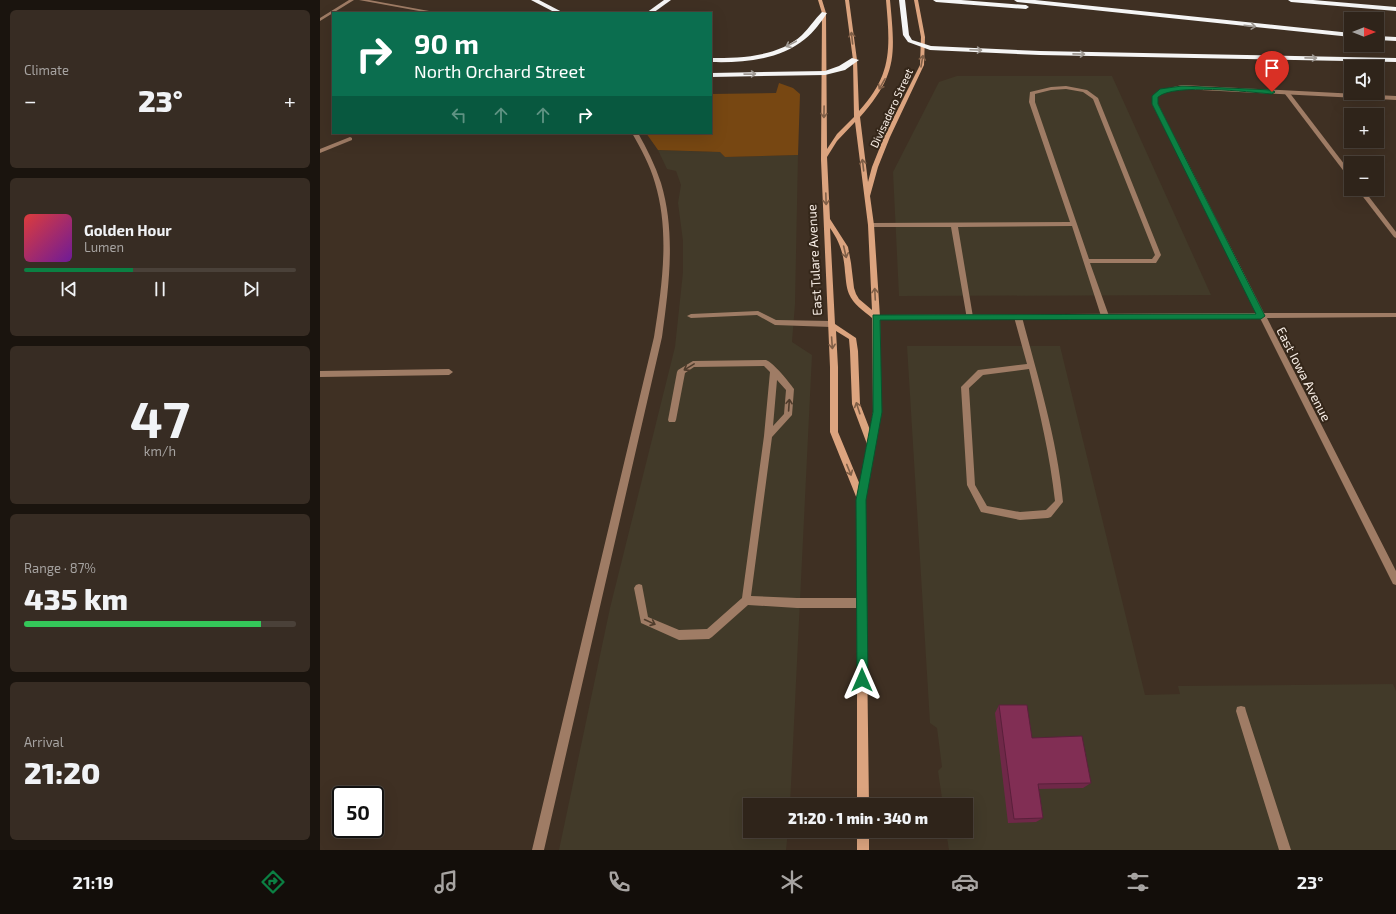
<!DOCTYPE html>
<meta charset="utf-8">
<style>
:root{--surface:#2f241a;--page:#372c23;--text:#f1f3f6;--muted:#a7a4a2;--line:#4a4139;--accent:#0b8043}
body{margin:0;font-family:"Exo 2",sans-serif;background:var(--page);color:var(--text);height:100vh;display:flex;flex-direction:column;font-size:15px;white-space:nowrap}
*{box-sizing:border-box;margin:0}
p{font-size:13px;color:var(--muted)}
.icon{flex:none;width:22px;height:22px;fill:none;stroke:currentColor;stroke-width:2;stroke-linecap:round;stroke-linejoin:round}
.map{position:relative;flex:1;overflow:hidden}
.drawer{display:flex;flex-direction:column;gap:10px;padding:10px;background:#1a140e;width:320px}
.drawer>*{flex:none}
.hud{position:absolute;left:12px;top:12px;width:380px;height:122px;border-radius:0px;box-shadow:0 4px 16px #0002,0 0 0 1px var(--line);background:#0b6e4f;color:#fff;overflow:hidden}
.needle{width:26px;rotate:90deg}
.tools{position:absolute;left:1024px;top:12px;display:grid;gap:8px}
.tools a{display:grid;place-items:center;width:40px;height:40px;border-radius:0px;background:var(--surface);box-shadow:0 4px 16px #0002,0 0 0 1px var(--line);font-size:20px}
.speed{position:absolute;left:12px;top:786px;display:flex;gap:8px;font-size:20px;font-weight:700;text-align:center}
.speed>*{display:grid;place-content:center;width:52px;height:52px;border-radius:50%;background:var(--surface);box-shadow:0 4px 16px #0002,0 0 0 1px var(--line);line-height:1}
.speed .limit{border:2px solid #111;border-radius:6px;background:#fff;color:#111}
.pin{position:absolute;display:grid;place-items:center;width:34px;height:34px;color:#fff;margin:-41px -17px;border-radius:50% 50% 50% 0;rotate:-45deg;box-shadow:0 0 4px #0007}
.pin .icon{rotate:45deg}
.me{position:absolute;width:44px;margin:-22px;rotate:0deg;stroke-linejoin:round;filter:drop-shadow(0 0 3px #0008)}
.turn{display:flex;align-items:center;gap:14px;height:84px;padding:0 16px;font-size:18px}
.turn .icon{width:52px;height:52px;stroke-width:2.5}
.turn b{display:block;font-size:28px;line-height:34px}
.lanes{display:flex;align-items:center;height:38px;padding:0 16px;background:#0003;justify-content:center;gap:20px;direction:ltr}
.lanes .off{opacity:.35}
.big{font-size:30px;font-weight:800;line-height:1.1}
.drawer .tile{flex:1;display:flex;flex-direction:column;justify-content:center;gap:6px;min-width:0;padding:0 14px;border-radius:6px;background:var(--page)}
.drawer .dial{align-items:center;gap:0}
.dial b{font-size:52px;line-height:1}
.song{display:flex;align-items:center;gap:12px}
.cover{width:48px;height:48px;border-radius:6px;background:linear-gradient(135deg,hsl(0 70% 55%),hsl(280 70% 35%))}
.played{height:4px;border-radius:2px;background:linear-gradient(90deg,var(--accent) 40%,var(--line) 40%)}
.keys{display:flex;justify-content:space-around;direction:ltr}
.heat{display:flex;justify-content:space-between;align-items:center;font-size:22px;direction:ltr}
.charge{height:6px;border-radius:3px;background:linear-gradient(90deg,#34c759 87%,var(--line) 0)}
.trip{position:absolute;left:423px;top:798px;width:230px;height:40px;border-radius:0px;background:var(--surface);box-shadow:0 4px 16px #0002,0 0 0 1px var(--line);font-weight:800;line-height:40px;text-align:center}
.dock{display:flex;height:64px;justify-content:space-around;align-items:center;background:#130e0a;color:var(--muted)}
.dock .icon{width:28px;height:28px}
.dock .selected{color:var(--accent)}
.dock b{font-size:18px;color:var(--text)}
main{display:flex;flex:1;min-height:0}
.map>svg:first-child{display:block}
.commercial{fill:#423a29}
.green{fill:#774712}
.lines{fill:none;stroke-linecap:round;stroke-linejoin:round}
.lane{fill:#9f7c65;fill-rule:evenodd}
.street{fill:#9f7c65;fill-rule:evenodd}
.secondary{fill:#dca47f;fill-rule:evenodd}
.highway{fill:#f5f5f5;fill-rule:evenodd}
.wall{fill:#6f2848}
.building{fill:#812e54;stroke:#5a203b}
.oneway{stroke:#9e9892}
.oneway2{stroke:#805f47}
.oneway3{stroke:#4f3c2c}
.route{fill:#0b8043;stroke:#07532c}
.labels{text-anchor:middle;dominant-baseline:central;stroke-width:4;stroke-linejoin:round;paint-order:stroke}
.far-street-label{font-size:11px;fill:#f6ece4;stroke:#342619}
.street-label{font-size:13px;fill:#f6ece4;stroke:#342619}
</style>
<main>
<section class="drawer">
<div class="tile"><p>Climate</p>
<div class="heat"><a>−</a><b class="big">23°</b><a>+</a></div>
</div>
<div class="tile">
<div class="song"><i class="cover"></i><div><b>Golden Hour</b><p>Lumen</p></div></div>
<div class="played"></div>
<div class="keys"><svg class="icon" aria-label="previous" viewBox="0 0 24 24"><path d="M18 5L8 12l10 7zM5 5v14"/></svg><svg class="icon" aria-label="pause" viewBox="0 0 24 24"><path d="M8 5v14M16 5v14"/></svg><svg class="icon" aria-label="next" viewBox="0 0 24 24"><path d="M6 5l10 7-10 7zM19 5v14"/></svg></div>
</div>
<div class="tile dial"><b>47</b><p>km/h</p></div>
<div class="tile"><p>Range · 87%</p><b class="big">435 km</b><div class="charge"></div></div>
<div class="tile"><p>Arrival</p><b class="big">21:20</b></div>
</section>
<div class="map">
<svg width="1076" height="850" viewBox="0 0 1076 850">
<rect width="100%" height="100%" fill="#3f3023"/>
<g class="commercial">
<polygon points="637,76 792,76 891,295 579,296 573,172 619,82"/>
<polygon points="338,150 400,152 405,157 478,155 475,304 472,342 492,355 470,805 430,805 430,831 468,831 466,850 239,850 290,608 355,347 363,272 363,241 358,203 361,185 356,171 347,169"/>
<polygon points="587,346 740,346 825,695 860,694 858,686 1073,684 1076,691 1076,850 629,850 626,831 646,831 646,805 623,805 618,771 622,767 617,728 610,723"/>
</g>
<polygon class="green" points="459,83 473,88 480,94 478,155 405,157 400,152 338,150 326,133 391,133 391,94 456,93"/>
<g class="lines">
<g class="lane">
<polygon points="29,0 34,0 0,21 0,18"/>
<path d="M 746,86 L 767,90 L 778,98 L 841,255 L 836,263 L 770,263 L 789,316 L 785,318 L 781,316 L 752,226 L 638,227 L 653,317 L 651,319 L 647,319 L 631,227 L 551,227 L 548,225 L 551,223 L 750,222 L 709,102 L 710,92 L 731,87 ZM 746,89 L 763,92 L 773,99 L 835,255 L 832,259 L 769,259 L 715,102 L 715,94 L 731,90 Z"/>
<polygon points="965,92 969,92 1031,173 1031,179 1029,178 965,94"/>
<polygon points="30,137 32,138 32,140 0,153 0,149"/>
<polygon points="1037,189 1043,189 1076,232 1076,238 1074,237"/>
<polygon points="438,311 456,320 511,321 515,324 511,327 455,325 437,315 371,318 367,316 371,314"/>
<path d="M 696,315 L 700,315 L 702,317 C 718,378 737,438 743,502 L 731,517 L 728,518 L 700,520 L 661,512 L 647,485 L 641,387 L 658,370 L 707,364 L 694,317 ZM 709,369 C 720,413 730,456 735,501 L 726,510 L 700,512 L 667,506 L 655,485 L 649,388 L 663,375 Z"/>
<path d="M 446,360 C 454,363 469,382 474,389 L 472,415 L 452,437 L 431,596 L 477,598 L 542,598 L 545,600 L 547,603 L 545,606 L 542,608 L 477,608 L 428,605 L 392,637 L 389,639 L 359,640 L 321,623 L 314,588 L 316,585 L 319,584 L 322,585 L 328,617 L 359,630 L 387,629 L 422,598 L 444,436 L 450,372 L 444,366 L 374,367 L 365,373 L 356,420 L 355,422 L 349,422 L 348,420 L 357,372 L 358,370 L 373,361 ZM 457,380 L 466,390 L 464,414 L 453,426 Z"/>
<polygon points="129,369 133,372 129,375 0,377 0,371"/>
<polygon points="921,706 925,707 926,711 971,850 959,850 916,711 917,707"/>
</g>
<g class="street">
<polygon points="39,0 49,0 120,13 110,13"/>
<polygon points="862,85 1076,96 1076,100 862,89 844,92 838,97 838,104 944,313 1076,313 1076,317 947,318 1076,571 1076,585 1073,584 940,318 556,319 552,317 556,315 937,313 832,104 832,96 840,90"/>
<path d="M 312,133 L 318,133 C 327,149 335,165 341,183 C 356,233 349,286 342,337 L 224,850 L 212,850 L 334,337 C 342,286 350,233 335,183 C 330,165 321,149 312,133 Z"/>
</g>
<g class="secondary">
<path d="M 498,0 L 502,0 L 506,13 L 507,149 L 517,134 L 534,117 L 533,60 L 525,0 L 529,0 L 537,60 L 539,111 C 573,74 570,47 566,0 L 570,0 C 575,54 578,74 540,117 L 548,182 L 552,167 L 564,137 L 600,65 L 601,37 L 594,0 L 598,0 L 605,37 L 604,65 L 570,137 L 558,167 L 550,196 L 554,225 L 560,317 L 561,412 L 545,500 L 549,805 L 537,805 L 537,499 L 510,432 L 510,367 L 501,160 L 502,13 ZM 535,122 L 548,225 L 552,310 L 539,299 L 536,294 L 534,288 L 531,263 L 528,247 L 510,219 L 507,157 L 517,141 ZM 510,228 C 520,242 524,255 525,272 C 526,279 526,287 529,294 C 533,304 544,311 552,318 L 553,412 L 550,430 L 540,404 L 538,351 L 536,338 L 515,324 ZM 516,331 L 529,339 L 530,351 L 532,404 L 547,444 L 540,485 L 518,432 L 518,367 Z"/>
<rect x="537" y="831" width="12" height="19"/>
</g>
<g class="highway">
<polygon points="211,0 219,0 244,13 236,13"/>
<polygon points="344,0 351,0 333,13 326,13"/>
<polygon points="579,0 585,0 589,35 592,40 611,46 720,51 1076,58 1076,62 720,55 610,50 588,42 583,35"/>
<polygon points="613,0 641,0 706,5 709,7 706,9 616,2"/>
<polygon points="694,0 715,0 1031,33 1031,37 697,2"/>
<polygon points="968,0 993,0 1076,7 1076,11 971,2"/>
<path d="M 502,12 L 507,13 C 501,22 494,32 485,39 C 460,60 422,63 391,62 L 391,58 C 421,58 458,57 482,35 C 489,28 495,19 502,12 Z"/>
<polygon points="1057,36 1076,37 1076,41 1057,40"/>
<polygon points="532,58 539,60 525,70 505,75 391,77 391,73 505,71 519,66"/>
</g>
</g>
<polygon class="wall" points="679,705 712,738 771,783 763,788 719,789 723,818 716,822 688,823 675,713"/>
<polygon class="building" points="679,705 707,705 712,738 762,736 771,783 718,784 723,818 694,819"/>
<defs><path id="oneway-shaft" d="M-6 0H5M1.5-3L5.5 0L1.5 3" fill="none" stroke-width="1.6" stroke-linecap="round" stroke-linejoin="round"/></defs>
<g class="oneway">
<use href="#oneway-shaft" transform="translate(930 26) rotate(6)"/>
<use href="#oneway-shaft" transform="translate(471 44) rotate(152)"/>
<use href="#oneway-shaft" transform="translate(656 50) rotate(2)"/>
<use href="#oneway-shaft" transform="translate(759 54) rotate(1)"/>
<use href="#oneway-shaft" transform="translate(991 58) rotate(1)"/>
<use href="#oneway-shaft" transform="translate(430 74) rotate(-1)"/>
</g>
<g class="oneway2">
<use href="#oneway-shaft" transform="translate(532 38) rotate(-96)"/>
<use href="#oneway-shaft" transform="translate(602 61) rotate(-80)"/>
<use href="#oneway-shaft" transform="translate(562 84) rotate(120)"/>
<use href="#oneway-shaft" transform="translate(504 112) rotate(91)"/>
<use href="#oneway-shaft" transform="translate(543 165) rotate(-97)"/>
<use href="#oneway-shaft" transform="translate(506 199) rotate(88)"/>
<use href="#oneway-shaft" transform="translate(525 252) rotate(77)"/>
<use href="#oneway-shaft" transform="translate(555 294) rotate(-93)"/>
<use href="#oneway-shaft" transform="translate(512 343) rotate(86)"/>
<use href="#oneway-shaft" transform="translate(538 408) rotate(-108)"/>
<use href="#oneway-shaft" transform="translate(529 470) rotate(68)"/>
</g>
<g class="oneway3">
<use href="#oneway-shaft" transform="translate(369 367) rotate(149)"/>
<use href="#oneway-shaft" transform="translate(469 405) rotate(-86)"/>
<use href="#oneway-shaft" transform="translate(330 622) rotate(25)"/>
</g>
<path class="route" d="M 862,86 L 952,90 L 955,92 L 952,94 C 928,92 855,83 838,97 L 838,104 L 945,316 L 941,319 L 560,320 L 562,412 L 546,500 L 548,680 L 547,685 L 542,686 L 538,685 L 537,680 L 536,500 L 553,412 L 553,315 L 936,314 L 832,104 L 832,96 L 840,89 Z"/>
<g class="labels">
<g class="far-street-label">
<text transform="translate(571 108) rotate(-65)">Divisadero Street</text>
</g>
<g class="street-label">
<text transform="translate(494 260) rotate(-93)">East Tulare Avenue</text>
<text transform="translate(984 374) rotate(63)">East Iowa Avenue</text>
</g>
</g>
</svg>
<div class="tools">
<a><svg class="needle" viewBox="-14 -14 28 28"><path d="M0-13l5 13h-10z" fill="#e53935"/><path d="M0 13l5-13h-10z" fill="#a7a4a2"/></svg></a>
<a><svg class="icon" aria-label="sound" viewBox="0 0 24 24"><path d="M4 9h4l5-4v14l-5-4H4zM17 9q2 3 0 6"/></svg></a>
<a>+</a>
<a>−</a>
</div>
<div class="speed"><div class="limit">50</div></div>
<div class="pin" style="left:952px;top:92px;background:#d93025"><svg class="icon" aria-label="arrive" viewBox="0 0 24 24"><path d="M6 21V4h12l-3 4 3 4H6"/></svg></div>
<svg class="me" style="left:542px;top:680px" viewBox="-20 -20 40 40"><path d="M0-17L14 15 0 8-14 15z" fill="#0b8043" stroke="#fff" stroke-width="4"/></svg>
<div class="trip">21:20 · 1 min · 340 m</div>
<div class="hud">
<div class="turn"><svg class="icon" aria-label="right" viewBox="0 0 24 24"><path d="M7 20v-9h11M14 6l5 5-5 5"/></svg><div><b>90 m</b>North Orchard Street</div></div>
<div class="lanes"><svg class="icon off" aria-label="left" viewBox="0 0 24 24"><path d="M17 20v-9H6M10 6l-5 5 5 5"/></svg><svg class="icon off" aria-label="ahead" viewBox="0 0 24 24"><path d="M12 20V5M6 11l6-6 6 6"/></svg><svg class="icon off" aria-label="ahead" viewBox="0 0 24 24"><path d="M12 20V5M6 11l6-6 6 6"/></svg><svg class="icon" aria-label="right" viewBox="0 0 24 24"><path d="M7 20v-9h11M14 6l5 5-5 5"/></svg></div>
</div>
</div>
</main>
<nav class="dock">
<b>21:19</b>
<svg class="icon selected" aria-label="directions" viewBox="0 0 24 24"><path d="M12 3l9 9-9 9-9-9zM9 14v-3h6M13 9l2 2-2 2"/></svg>
<svg class="icon" aria-label="music" viewBox="0 0 24 24"><path d="M9 18V5l10-2v13"/><circle cx="6" cy="18" r="3"/><circle cx="16" cy="16" r="3"/></svg>
<svg class="icon" aria-label="phone" viewBox="0 0 24 24"><path d="M5 4h4l2 5-3 2q2 4 5 5l2-3 5 2v4C11 20 4 13 5 4z"/></svg>
<svg class="icon" aria-label="climate" viewBox="0 0 24 24"><path d="M12 3v18M4 7l16 10M4 17L20 7"/></svg>
<svg class="icon" aria-label="car" viewBox="0 0 24 24"><path d="M5 17H2v-5l4-1 3-4h7l3 4 3 1v5h-3M9 17h6M6 11h13"/><circle cx="7" cy="17" r="2"/><circle cx="17" cy="17" r="2"/></svg>
<svg class="icon" aria-label="filters" viewBox="0 0 24 24"><path d="M4 7h16M4 17h16"/><circle cx="9" cy="7" r="2"/><circle cx="15" cy="17" r="2"/></svg>
<b>23°</b>
</nav>
